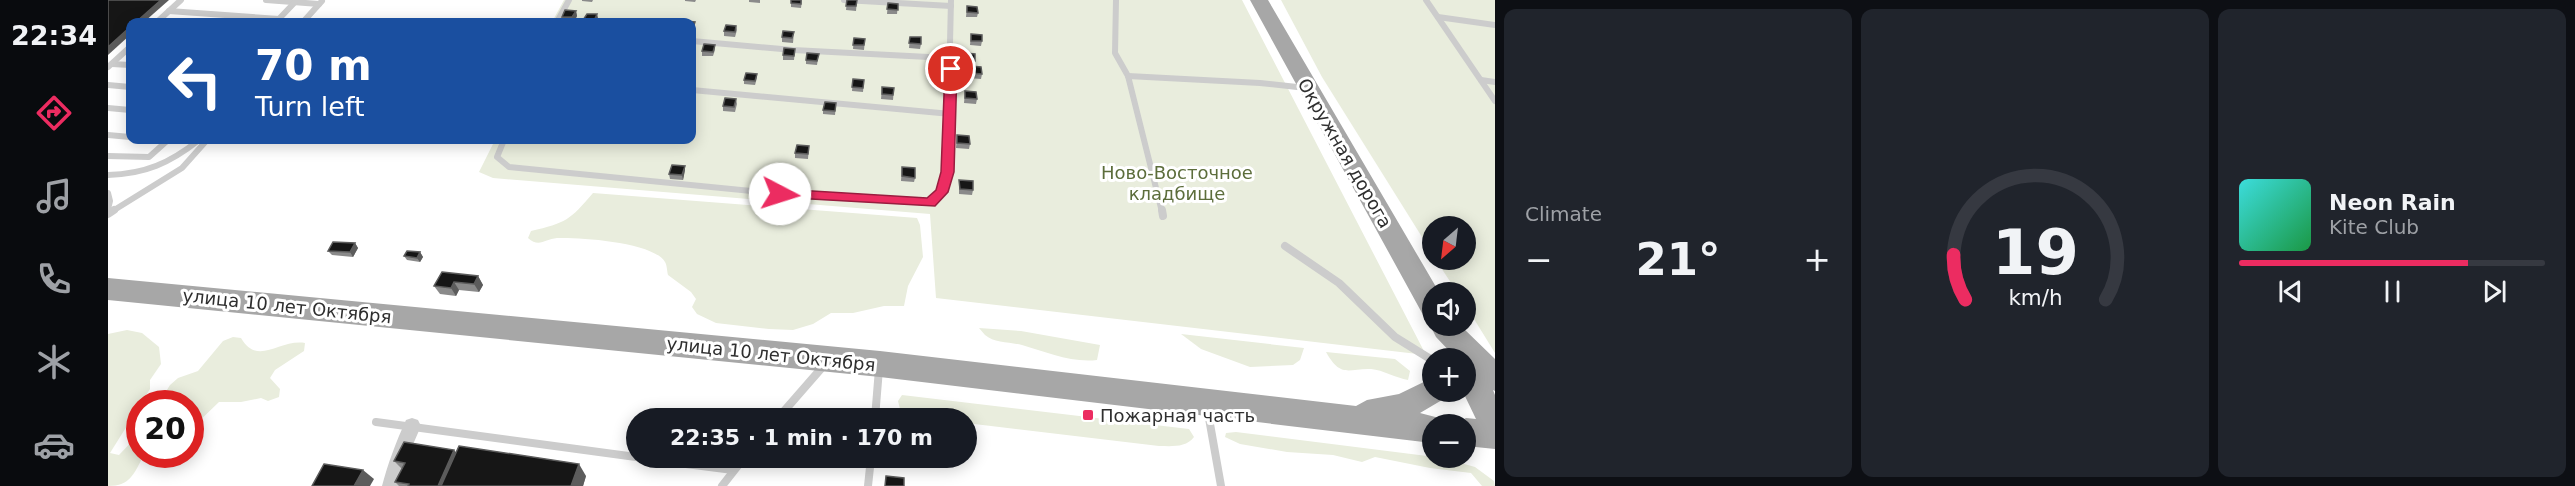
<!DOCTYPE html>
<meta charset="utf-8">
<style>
:root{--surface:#171b24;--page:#20242c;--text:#f1f3f6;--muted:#9ea1a6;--line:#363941;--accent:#ec2c61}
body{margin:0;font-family:"DejaVu Sans",sans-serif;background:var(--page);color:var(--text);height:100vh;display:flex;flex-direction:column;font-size:22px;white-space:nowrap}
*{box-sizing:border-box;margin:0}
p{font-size:20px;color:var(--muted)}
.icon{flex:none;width:33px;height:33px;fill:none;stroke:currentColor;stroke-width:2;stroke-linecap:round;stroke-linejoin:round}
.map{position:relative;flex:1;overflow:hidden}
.sheet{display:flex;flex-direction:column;gap:9px;padding:9px;background:#0d0f14;width:1080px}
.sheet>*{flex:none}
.guide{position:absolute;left:18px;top:18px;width:570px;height:126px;border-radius:12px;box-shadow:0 3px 15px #0003;background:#1a4fa0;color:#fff;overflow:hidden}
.needle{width:39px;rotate:208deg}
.tools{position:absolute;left:1314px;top:216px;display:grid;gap:12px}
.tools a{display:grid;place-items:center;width:54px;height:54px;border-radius:50%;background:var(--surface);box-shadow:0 3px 15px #0003;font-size:30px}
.speed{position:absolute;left:18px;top:390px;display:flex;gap:12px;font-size:30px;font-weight:700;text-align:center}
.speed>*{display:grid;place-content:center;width:78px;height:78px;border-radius:50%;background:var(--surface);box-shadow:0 3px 15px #0003;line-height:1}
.speed .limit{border:9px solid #d22;background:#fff;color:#111}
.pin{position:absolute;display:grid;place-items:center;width:51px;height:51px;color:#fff;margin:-26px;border:3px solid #fff;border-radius:50%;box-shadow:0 2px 6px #0007}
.me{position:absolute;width:66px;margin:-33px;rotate:95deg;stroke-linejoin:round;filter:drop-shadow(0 0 4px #0008)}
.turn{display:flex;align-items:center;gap:21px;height:126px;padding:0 30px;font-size:27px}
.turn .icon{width:78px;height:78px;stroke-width:2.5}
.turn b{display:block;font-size:42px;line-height:51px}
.big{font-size:45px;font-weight:700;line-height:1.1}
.sheet .tile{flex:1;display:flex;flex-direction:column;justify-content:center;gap:9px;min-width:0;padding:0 21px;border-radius:12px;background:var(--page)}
.sheet .dial{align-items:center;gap:0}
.dial svg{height:156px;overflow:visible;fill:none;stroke:var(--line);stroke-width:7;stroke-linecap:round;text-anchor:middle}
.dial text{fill:var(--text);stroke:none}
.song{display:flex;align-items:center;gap:18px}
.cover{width:72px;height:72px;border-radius:9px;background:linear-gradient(135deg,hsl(180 70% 55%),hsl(140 70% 35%))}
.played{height:6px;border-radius:3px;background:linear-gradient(90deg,var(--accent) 75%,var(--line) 75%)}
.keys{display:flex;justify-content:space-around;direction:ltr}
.heat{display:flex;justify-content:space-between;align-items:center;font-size:33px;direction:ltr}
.sheet .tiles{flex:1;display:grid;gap:9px;grid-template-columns:repeat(3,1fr)}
.trip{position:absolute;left:518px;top:408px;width:351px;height:60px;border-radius:30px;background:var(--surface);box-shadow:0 3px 15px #0003;font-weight:700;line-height:60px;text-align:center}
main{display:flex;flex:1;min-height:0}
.tabs{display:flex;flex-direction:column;width:108px;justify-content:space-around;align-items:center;background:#090b0e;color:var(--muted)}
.tabs .icon{width:42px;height:42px}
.tabs .on{color:var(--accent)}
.tabs b{font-size:27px;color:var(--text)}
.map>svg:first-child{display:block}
.green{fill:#e9eddd}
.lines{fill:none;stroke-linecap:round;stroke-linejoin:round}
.service-far1{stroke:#ccc;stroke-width:6}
.service{stroke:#ccc;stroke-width:8}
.minor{fill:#ccc;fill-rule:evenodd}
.primary{fill:#a7a7a7;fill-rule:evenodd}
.wall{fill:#8a8a8a}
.shaded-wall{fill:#5c5c5c}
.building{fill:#161616;stroke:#5c5c5c;stroke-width:1.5}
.route{fill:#ec2c61;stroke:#991d3f;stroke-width:1.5}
.poi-dot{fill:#ec2c61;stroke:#fff;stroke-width:2}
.labels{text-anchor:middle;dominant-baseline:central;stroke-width:6;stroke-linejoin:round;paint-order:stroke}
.street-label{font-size:18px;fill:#2f2f2f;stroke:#fff}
.park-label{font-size:18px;fill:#5c6d3b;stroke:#fff}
.poi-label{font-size:18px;fill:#2f2f2f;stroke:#fff;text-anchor:start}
</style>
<main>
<nav class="tabs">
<b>22:34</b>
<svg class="icon on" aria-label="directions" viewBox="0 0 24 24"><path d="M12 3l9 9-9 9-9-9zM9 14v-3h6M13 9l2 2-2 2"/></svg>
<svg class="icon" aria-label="music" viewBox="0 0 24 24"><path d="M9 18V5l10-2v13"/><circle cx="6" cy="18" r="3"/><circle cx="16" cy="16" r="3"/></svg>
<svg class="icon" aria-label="phone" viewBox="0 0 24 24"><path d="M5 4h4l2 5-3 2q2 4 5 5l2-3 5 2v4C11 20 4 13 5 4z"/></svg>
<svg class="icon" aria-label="climate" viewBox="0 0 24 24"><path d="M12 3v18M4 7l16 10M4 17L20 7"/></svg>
<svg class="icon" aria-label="car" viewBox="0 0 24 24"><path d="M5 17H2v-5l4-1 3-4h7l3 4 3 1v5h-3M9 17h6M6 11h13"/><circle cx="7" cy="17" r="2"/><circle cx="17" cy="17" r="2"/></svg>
</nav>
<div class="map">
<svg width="1387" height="486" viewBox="0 0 1387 486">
<rect width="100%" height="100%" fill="#fff"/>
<g class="green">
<polygon points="456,0 1134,0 1318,355 828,298 822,214 385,178 371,172 387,140 584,140 584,22 444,22"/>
<polygon points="1173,0 1387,0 1387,353 1358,306 1358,292 1349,292 1328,260 1358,260 1358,226 1324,226 1324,253 1214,77"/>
<path d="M 485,193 L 809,218 L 812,225 L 815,257 L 800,286 L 796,306 L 776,306 L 745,313 L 723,313 L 705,324 L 685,330 L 661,329 L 608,323 L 589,314 L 584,307 L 588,299 L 583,292 L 560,275 C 559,271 559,265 557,262 C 546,242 470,237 449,238 C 437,239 431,248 420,238 L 423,231 C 458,223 462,220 485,193 Z"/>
<path d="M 871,328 L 913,331 L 992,345 L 989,360 C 963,363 938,352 914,345 C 902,342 886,343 877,335 C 875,333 873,330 871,328 Z"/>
<path d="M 19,330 L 34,333 L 51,347 L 53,364 L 42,380 L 42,389 L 2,453 L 11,455 L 31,434 L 32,454 L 36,455 C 26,473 23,486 0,486 L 0,334 Z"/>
<polygon points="1073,334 1196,348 1192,360 1185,365 1142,367 1093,349"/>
<path d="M 125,337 L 133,338 C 150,367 171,339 197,343 L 196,351 L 167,370 L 162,378 L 172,389 L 171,397 L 160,401 L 153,398 L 133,402 L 111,402 L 83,429 L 82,404 L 51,403 L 62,385 L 70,378 L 90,371 L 115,341 Z"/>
<path d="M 1218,352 L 1287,359 L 1302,371 L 1300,380 C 1288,378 1275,370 1263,369 C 1241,368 1233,379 1218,352 Z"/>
<path d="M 794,395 L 1081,429 L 1086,437 C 1078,448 1063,446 1051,446 L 858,423 L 858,418 L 817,418 L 792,409 L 790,401 Z"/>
<polygon points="1128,432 1335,458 1367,467 1386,481 1387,486 1374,486 1363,473 1322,468 1267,457 1254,462 1225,455 1179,452 1132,444 1117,437 1118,433"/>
</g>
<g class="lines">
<g class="service-far1">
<polyline points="158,0 211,4"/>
<polyline points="736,0 843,6"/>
<polyline points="1008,0 1007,53 1020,76 1054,212"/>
<polyline points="1318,0 1387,101"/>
<polyline points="61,11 171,19"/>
<polyline points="1330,17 1387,25"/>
<polyline points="169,21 189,0"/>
<polyline points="49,22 73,0"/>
<polyline points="195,22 214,1"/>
<polyline points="449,22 461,0"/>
<polyline points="584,41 685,50 840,58"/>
<polyline points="4,64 22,65"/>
<polyline points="0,67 22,47"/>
<polyline points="1020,76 1152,83 1198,88"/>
<polyline points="1373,80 1387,82"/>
<polyline points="0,85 22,87"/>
<polyline points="584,90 843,114"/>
<polyline points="0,108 22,110"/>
<polyline points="0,135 22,137"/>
<polyline points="396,140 389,157 401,167 695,196 822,203 834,192 839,172 843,0"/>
<polyline points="0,156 41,157 60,140"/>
<path d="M 0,175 C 37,174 62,163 91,140"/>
<polyline points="0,193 2,201 0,209"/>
<polyline points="3,212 74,168 99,140"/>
</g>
<g class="service">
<polyline points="1054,210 1055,216"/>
<polyline points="0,214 6,210"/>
<polyline points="1177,246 1231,283 1287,337 1324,360"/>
<polyline points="1099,407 1113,486"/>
<polyline points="670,418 718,363"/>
<polyline points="767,418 771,369"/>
<polyline points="268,422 528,457"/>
<polyline points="531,458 625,470"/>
<polyline points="614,486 636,458"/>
<polyline points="760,486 763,458"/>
</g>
<path class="minor" d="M 304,418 L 310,420 L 313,426 L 303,449 L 292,486 L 274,486 C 280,463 288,442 298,420 Z"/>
<g class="primary">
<polygon points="1142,0 1160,0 1331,292 1324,292 1324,316 1314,313"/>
<polygon points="0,278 772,351 1248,406 1259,400 1291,394 1324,378 1324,392 1339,392 1334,400 1312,413 1335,419 1337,424 1324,424 1324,443 772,377 0,300"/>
<polygon points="1326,326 1353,326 1387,359 1387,391 1385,390 1387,395 1387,449 1358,446 1358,424 1346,424 1358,418 1368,419 1355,392 1358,392 1358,358 1348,358 1328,337 1324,329"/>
</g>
</g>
<g class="wall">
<polygon points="474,0 485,0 484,2 474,1"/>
<polygon points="577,0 588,0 587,2 577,1"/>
<polygon points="641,0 652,0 652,3 641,2"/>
<polygon points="694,0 693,8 683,7 683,3"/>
<polygon points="739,0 749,0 748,11 738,10"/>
<polygon points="780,3 790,4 789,14 779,14"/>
<polygon points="859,6 870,13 869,17 858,17"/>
<polygon points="468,11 469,16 466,22 455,21 454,17"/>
<polygon points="489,14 490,19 488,22 476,22 475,20"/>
<polygon points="628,26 629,30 627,37 616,36 616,31"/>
<polygon points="686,32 685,43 674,42 674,37"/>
<polygon points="863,34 874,41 873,46 862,45"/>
<polygon points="802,37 813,44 812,49 801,48"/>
<polygon points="746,38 757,39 756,50 745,49"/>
<polygon points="607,45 607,50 605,56 594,56 594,51"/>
<polygon points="687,49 686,60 675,60 675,55"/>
<polygon points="856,53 867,61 867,65 855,64"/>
<polygon points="710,58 709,65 698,64 698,60"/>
<polygon points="862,66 874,74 873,79 861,78"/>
<polygon points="649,74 649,78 647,85 636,84 636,80"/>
<polygon points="745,79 756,80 755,92 744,91"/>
<polygon points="774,87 786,88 785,100 773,99"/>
<polygon points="857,91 869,99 868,104 856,103"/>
<polygon points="628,99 629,104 627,112 615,111 615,106"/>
<polygon points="728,103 727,115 715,114 715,110"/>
<polygon points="849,135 862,144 861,149 848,148"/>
<polygon points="701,146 700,159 687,158 687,153"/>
<polygon points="794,167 807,178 806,182 793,181"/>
<polygon points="577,170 575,180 562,179 561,174"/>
<polygon points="678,172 676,182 663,181 663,176"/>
<polygon points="851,180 865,190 864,195 851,194"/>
<polygon points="247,243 250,248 245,257 224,255 220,251"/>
<polygon points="312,252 315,257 312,262 299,260 296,256"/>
<polygon points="370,276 375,285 371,292 351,290 348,296 332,294 326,286"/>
<polygon points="348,452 478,476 475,486 291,486 287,482 294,469 286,461"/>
</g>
<g class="shaded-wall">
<polygon points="53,0 61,0 36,22 28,22"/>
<polygon points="468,11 469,16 466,22 464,17"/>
<polygon points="489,14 490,19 488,22 486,22 486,21"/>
<polygon points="22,27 22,35 0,55 0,47"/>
<polygon points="577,166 577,170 575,180 574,175"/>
<polygon points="247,243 250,248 245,257 242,252"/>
<polygon points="312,252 315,257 312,262 309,258"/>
<polygon points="370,276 375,285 371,292 366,284"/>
<polygon points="346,282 351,290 348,296 343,288"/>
<polygon points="346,450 355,460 343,486 330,486"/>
<polygon points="471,464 478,476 475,486 463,486"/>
<polygon points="255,470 266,479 262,486 246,486"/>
</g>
<g class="building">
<polygon points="0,0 53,0 28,22 22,22 22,27 0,47"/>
<polygon points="683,0 693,0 693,4 683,3"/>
<polygon points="739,0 749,0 748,6 738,6"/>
<polygon points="780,3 790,4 790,10 779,9"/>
<polygon points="859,6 869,7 870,13 859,12"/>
<polygon points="457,10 468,11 464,17 454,17"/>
<polygon points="479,14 489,14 486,21 475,20"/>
<polygon points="577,21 587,22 585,28 584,28 584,22 576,22"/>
<polygon points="618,25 628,26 627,32 616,31"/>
<polygon points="675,31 686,32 684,38 674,37"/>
<polygon points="863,34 874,35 874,41 863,41"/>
<polygon points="802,37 813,37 813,44 801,43"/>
<polygon points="746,38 757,39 756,45 745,45"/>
<polygon points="596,44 607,45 605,52 594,51"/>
<polygon points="676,48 687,49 686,56 675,55"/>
<polygon points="699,53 711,54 709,61 698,60"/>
<polygon points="856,53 867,54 867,61 856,60"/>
<polygon points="862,66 873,67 874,74 862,73"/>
<polygon points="638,73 649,74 647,81 636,80"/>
<polygon points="745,79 756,80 755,88 744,87"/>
<polygon points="774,87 786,88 785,95 774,94"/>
<polygon points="857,91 868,92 869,99 857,98"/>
<polygon points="617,98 628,99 626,107 615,106"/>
<polygon points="717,102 728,103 727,111 715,110"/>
<polygon points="849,135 861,136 862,144 849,143"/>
<polygon points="689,145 701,146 700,154 687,153"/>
<polygon points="564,165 577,166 574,175 561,174"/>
<polygon points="665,167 677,168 676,177 663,176"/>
<polygon points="794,167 807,168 807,178 794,176"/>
<polygon points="851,180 865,181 865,190 852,189"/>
<polygon points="225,242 247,243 242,252 220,251"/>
<polygon points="299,251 312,252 309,258 296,256"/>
<polygon points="334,272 370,276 366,284 346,282 343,288 326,286"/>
<polygon points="296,442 346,450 330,486 300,486 301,484 287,482 297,463 286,461"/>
<polygon points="351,446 471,464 463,486 333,486"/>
<polygon points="216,464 255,470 246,486 204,486"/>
<polygon points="778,476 796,478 796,486 777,486"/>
</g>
<polygon class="route" points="843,66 849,69 846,172 840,192 827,206 668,197 666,194 672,189 819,198 828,190 833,172 837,69"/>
<rect class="poi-dot" x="974" y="409" width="12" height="12" rx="3"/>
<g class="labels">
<g class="street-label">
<text transform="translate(1237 153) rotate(60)">Окружная дорога</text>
<text transform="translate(179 306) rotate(6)">улица 10 лет Октября</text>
<text transform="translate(663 354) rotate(6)">улица 10 лет Октября</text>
</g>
<g class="park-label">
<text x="1069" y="172">Ново-Восточное<tspan x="1069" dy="21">кладбище</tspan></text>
</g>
<g class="poi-label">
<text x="992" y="415">Пожарная часть</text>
</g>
</g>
</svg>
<div class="tools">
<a><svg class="needle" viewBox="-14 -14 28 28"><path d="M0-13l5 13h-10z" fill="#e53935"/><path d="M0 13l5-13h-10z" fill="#9ea1a6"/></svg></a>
<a><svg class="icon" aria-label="sound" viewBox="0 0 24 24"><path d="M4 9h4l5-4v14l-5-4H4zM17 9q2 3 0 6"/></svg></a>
<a>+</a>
<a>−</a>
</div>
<div class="speed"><div class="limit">20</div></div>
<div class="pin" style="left:843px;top:69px;background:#d93025"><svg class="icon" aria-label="arrive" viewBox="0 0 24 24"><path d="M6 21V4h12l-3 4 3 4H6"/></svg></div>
<svg class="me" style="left:672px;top:194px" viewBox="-20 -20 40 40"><circle r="19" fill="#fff"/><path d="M0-13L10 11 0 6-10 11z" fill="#ec2c61"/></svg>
<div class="trip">22:35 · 1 min · 170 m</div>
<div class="guide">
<div class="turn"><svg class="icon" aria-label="left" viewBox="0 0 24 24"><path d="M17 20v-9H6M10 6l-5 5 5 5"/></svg><div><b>70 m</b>Turn left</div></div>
</div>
</div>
<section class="sheet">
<div class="tiles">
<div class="tile"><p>Climate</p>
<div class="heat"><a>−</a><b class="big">21°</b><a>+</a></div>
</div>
<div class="tile dial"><svg viewBox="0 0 100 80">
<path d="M14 69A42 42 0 1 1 86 69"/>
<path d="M14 69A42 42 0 0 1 8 46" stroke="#ec2c61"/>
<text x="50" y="56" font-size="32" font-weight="700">19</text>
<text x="50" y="72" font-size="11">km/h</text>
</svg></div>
<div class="tile">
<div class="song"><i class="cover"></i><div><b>Neon Rain</b><p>Kite Club</p></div></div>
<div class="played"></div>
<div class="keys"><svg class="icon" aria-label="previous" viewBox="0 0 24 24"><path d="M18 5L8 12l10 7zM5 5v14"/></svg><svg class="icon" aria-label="pause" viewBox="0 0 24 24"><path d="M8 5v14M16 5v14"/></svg><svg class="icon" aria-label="next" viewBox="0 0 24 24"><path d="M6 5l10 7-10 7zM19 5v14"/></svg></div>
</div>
</div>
</section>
</main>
